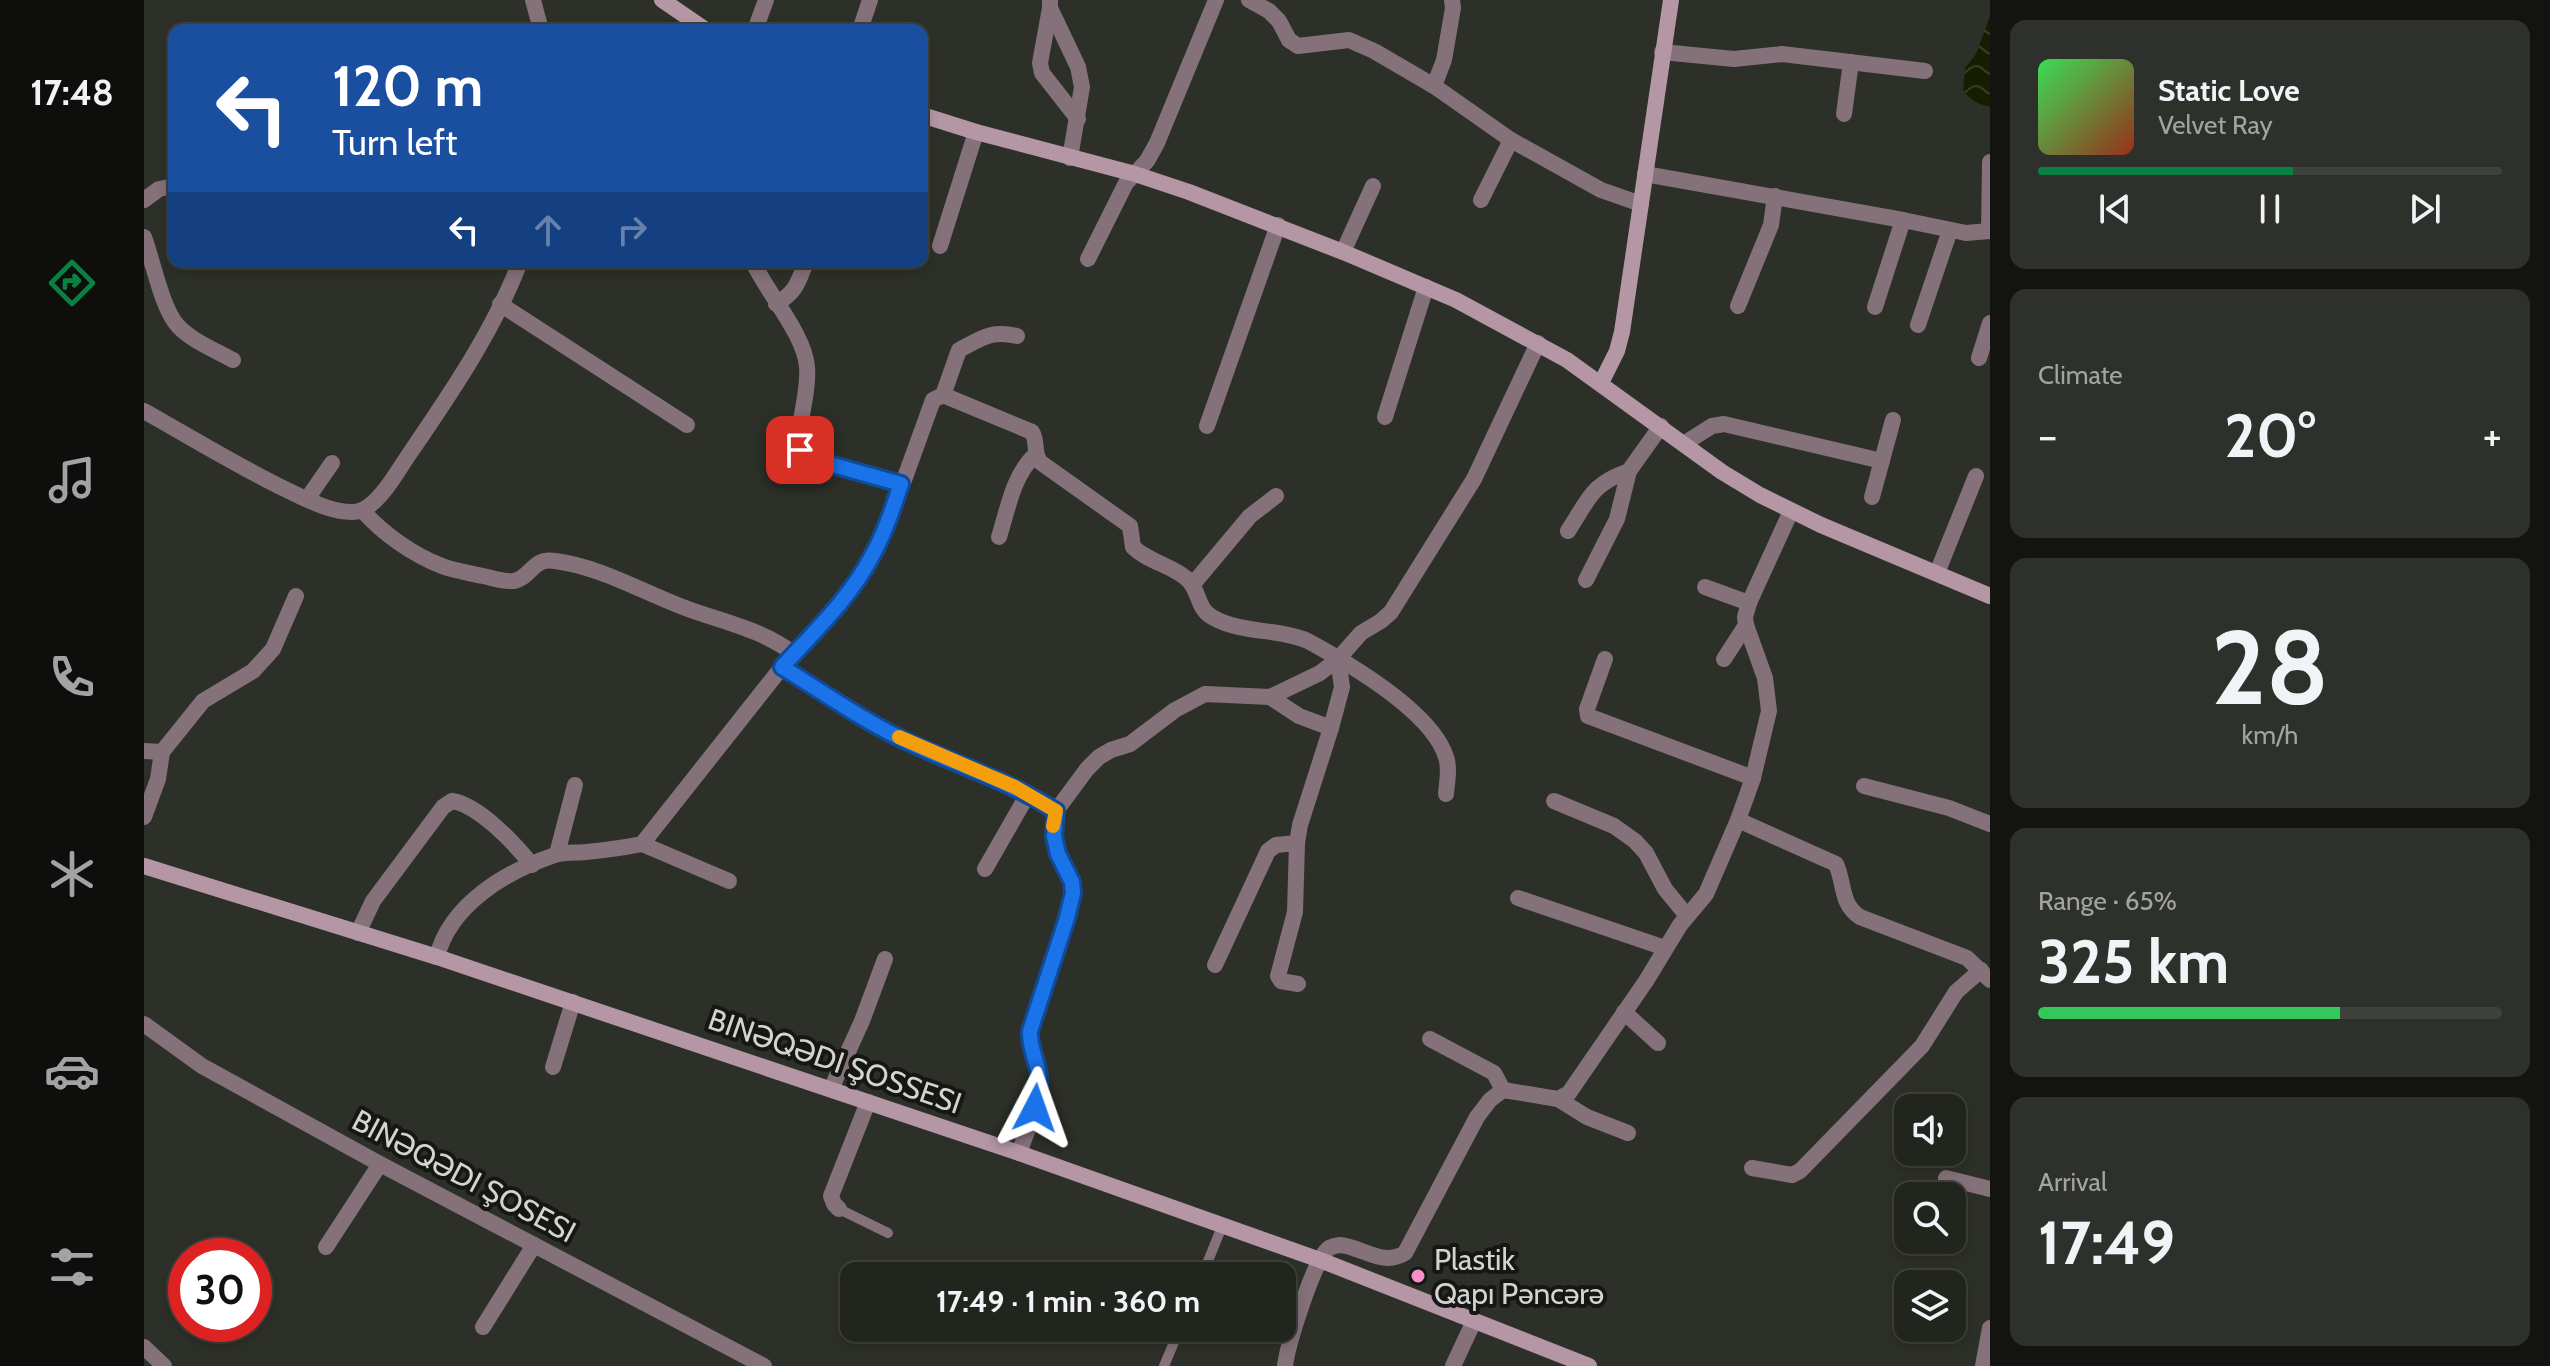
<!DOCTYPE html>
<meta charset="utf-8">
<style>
:root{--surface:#22241e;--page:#2e302b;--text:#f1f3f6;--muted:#a2a4a4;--line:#3f413c;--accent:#0b8043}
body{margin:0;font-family:Cabin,sans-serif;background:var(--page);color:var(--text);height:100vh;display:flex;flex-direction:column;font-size:30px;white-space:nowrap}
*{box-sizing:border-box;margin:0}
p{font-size:26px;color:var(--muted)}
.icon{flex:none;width:44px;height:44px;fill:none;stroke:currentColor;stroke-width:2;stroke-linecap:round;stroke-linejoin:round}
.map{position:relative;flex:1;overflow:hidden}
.details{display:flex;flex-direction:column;gap:20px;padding:20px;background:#131410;width:560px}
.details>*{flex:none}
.hud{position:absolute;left:24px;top:24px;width:760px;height:244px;border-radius:16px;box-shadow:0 4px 12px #0003,0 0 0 2px var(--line);background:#1a4fa0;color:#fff;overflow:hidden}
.fabs{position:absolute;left:1750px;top:1094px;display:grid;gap:16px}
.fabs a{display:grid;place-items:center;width:72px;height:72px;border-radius:16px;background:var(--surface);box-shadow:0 4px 12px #0003,0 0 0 2px var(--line);font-size:40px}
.speed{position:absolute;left:24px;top:1238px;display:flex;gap:16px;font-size:40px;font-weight:700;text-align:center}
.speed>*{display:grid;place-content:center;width:104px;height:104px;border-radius:50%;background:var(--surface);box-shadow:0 4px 12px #0003,0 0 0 2px var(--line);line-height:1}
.speed .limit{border:12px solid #d22;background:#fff;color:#111}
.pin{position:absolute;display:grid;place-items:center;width:68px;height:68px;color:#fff;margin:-34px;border-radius:16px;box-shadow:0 4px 12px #0006}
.me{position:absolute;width:88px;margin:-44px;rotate:4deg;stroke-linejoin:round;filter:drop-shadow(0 0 6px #0008)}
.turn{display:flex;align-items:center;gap:28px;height:168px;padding:0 32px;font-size:36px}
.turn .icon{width:104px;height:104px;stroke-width:2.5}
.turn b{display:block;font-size:56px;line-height:68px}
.lanes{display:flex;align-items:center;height:76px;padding:0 32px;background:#0003;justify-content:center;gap:40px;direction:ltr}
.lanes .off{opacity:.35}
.big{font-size:60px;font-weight:800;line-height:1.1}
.details .widget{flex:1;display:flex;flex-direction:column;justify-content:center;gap:12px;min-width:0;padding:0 28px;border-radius:16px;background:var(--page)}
.details .dial{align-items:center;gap:0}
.dial b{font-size:104px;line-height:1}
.song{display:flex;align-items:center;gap:24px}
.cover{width:96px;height:96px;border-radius:12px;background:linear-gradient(135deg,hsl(130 70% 55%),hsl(10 70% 35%))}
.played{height:8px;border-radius:4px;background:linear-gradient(90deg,var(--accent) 55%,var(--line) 55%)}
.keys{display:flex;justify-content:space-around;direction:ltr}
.heat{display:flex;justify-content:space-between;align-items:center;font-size:44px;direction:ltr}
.charge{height:12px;border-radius:6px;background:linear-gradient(90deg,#34c759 65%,var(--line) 0)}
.trip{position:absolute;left:696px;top:1262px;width:456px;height:80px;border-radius:16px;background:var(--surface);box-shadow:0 4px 12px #0003,0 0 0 2px var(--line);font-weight:800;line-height:80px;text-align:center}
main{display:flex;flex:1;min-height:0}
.menu{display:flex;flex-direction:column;width:144px;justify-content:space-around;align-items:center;background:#0e0e0c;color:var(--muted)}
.menu .icon{width:56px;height:56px}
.menu .on{color:var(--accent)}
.menu b{font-size:36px;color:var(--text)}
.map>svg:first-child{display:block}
.water{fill:url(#water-waves)}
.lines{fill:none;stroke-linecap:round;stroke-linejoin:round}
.lane{stroke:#84717a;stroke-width:10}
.street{stroke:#84717a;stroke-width:16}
.secondary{stroke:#b496a5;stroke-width:16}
.route-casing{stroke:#114b97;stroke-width:20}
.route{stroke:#1a73e8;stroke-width:14}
.slow{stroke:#f59e0b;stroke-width:14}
.poi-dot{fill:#f98fca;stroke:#161714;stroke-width:3}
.labels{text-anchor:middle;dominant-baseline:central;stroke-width:8;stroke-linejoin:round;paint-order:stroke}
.street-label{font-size:30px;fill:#d2d4cf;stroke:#161714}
.poi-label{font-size:30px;fill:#d2d4cf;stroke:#161714;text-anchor:start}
</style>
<main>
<nav class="menu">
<b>17:48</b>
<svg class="icon on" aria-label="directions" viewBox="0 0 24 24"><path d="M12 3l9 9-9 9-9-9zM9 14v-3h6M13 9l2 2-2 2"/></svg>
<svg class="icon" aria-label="music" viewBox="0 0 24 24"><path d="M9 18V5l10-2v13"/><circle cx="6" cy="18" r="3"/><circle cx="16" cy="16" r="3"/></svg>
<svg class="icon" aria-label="phone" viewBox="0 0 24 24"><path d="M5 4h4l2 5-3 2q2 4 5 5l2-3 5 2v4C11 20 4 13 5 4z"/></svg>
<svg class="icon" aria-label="climate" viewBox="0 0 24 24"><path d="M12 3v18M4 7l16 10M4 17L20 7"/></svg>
<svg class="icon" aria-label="car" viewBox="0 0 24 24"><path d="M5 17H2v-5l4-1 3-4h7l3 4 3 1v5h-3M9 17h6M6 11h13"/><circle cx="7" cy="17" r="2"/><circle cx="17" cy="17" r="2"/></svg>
<svg class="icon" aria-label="filters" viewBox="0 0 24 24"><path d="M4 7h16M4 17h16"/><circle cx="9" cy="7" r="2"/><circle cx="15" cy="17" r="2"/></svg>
</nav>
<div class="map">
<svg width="1846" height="1366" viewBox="0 0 1846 1366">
<defs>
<pattern id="water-waves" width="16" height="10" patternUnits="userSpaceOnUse" patternTransform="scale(2)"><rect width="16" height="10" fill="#151e00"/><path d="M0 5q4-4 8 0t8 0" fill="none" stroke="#363e24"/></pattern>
</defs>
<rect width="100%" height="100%" fill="#2d3028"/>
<path class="water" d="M 1846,16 L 1846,107 C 1835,105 1825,99 1819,90 L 1821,68 L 1832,54 Z"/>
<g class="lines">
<g class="lane">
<polyline points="695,1209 744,1233"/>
<polyline points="1058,1276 1079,1224"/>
<polyline points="1020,1366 1036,1328"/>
</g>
<g class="street">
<polyline points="389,0 397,30"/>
<polyline points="906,0 906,8 934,67 938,87 926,158"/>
<polyline points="1105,0 1125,11 1135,21 1145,40 1154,46 1205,40 1230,51 1290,86 1367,140 1457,190 1497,204"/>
<polyline points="906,8 896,63 898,73 934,119"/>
<polyline points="611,30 622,0"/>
<polyline points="716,30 726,0"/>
<polyline points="1518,52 1590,59 1638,54 1781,71"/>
<polyline points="1290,86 1300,60 1309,8 1308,0"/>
<polyline points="1700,114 1707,62"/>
<polyline points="1501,174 1759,220 1822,233 1846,231"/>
<polyline points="0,200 15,189 30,186"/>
<polyline points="1337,200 1367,140"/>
<polyline points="1845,231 1846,162"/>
<path d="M 0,237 C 9,261 18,309 34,326 C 48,341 71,350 89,360"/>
<polyline points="796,246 832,132"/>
<polyline points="1199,252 1229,186"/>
<polyline points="944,259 982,183 1003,161 1013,143 1072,0"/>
<path d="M 609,262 C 623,293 661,335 663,367 C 665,388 656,421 653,442 L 656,450 L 678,462 L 757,484"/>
<polyline points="356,304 543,425"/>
<path d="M 632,304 C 652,292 654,283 662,262"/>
<polyline points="1594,306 1627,225 1631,196"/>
<polyline points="1731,307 1759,220"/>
<polyline points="1774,325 1806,230"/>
<polyline points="1835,358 1846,323"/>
<path d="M 799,395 L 815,350 C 838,338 846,330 873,336"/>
<path d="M 0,411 C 48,438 95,467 145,491 C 164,500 186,512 208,512 C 214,512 220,510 225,506 C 242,493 254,470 266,453 C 307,393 350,330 376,262"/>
<polyline points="1241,417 1282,287"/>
<polyline points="1063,426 1134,225"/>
<polyline points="1541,443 1568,426 1580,424 1738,461"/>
<polyline points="1728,497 1749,420"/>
<polyline points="163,499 188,463"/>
<path d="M 218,510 C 238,533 269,555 298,566 C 311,571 326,573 339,576 C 349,578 360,582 370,581 C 387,578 388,557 411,561 C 458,567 500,593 544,609 C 580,622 619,630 650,654"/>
<path d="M 1424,531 C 1445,499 1447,484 1485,471"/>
<path d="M 855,537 C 864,509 869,475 891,455"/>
<polyline points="1793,573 1832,476"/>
<polyline points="1442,580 1473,519 1485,471 1517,426"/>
<polyline points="1049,584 1106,516 1132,496"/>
<polyline points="1561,587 1605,603"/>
<polyline points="1461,659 1443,709 1444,716 1609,778"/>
<polyline points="1580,659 1602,625"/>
<polyline points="638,667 724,720 764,742 871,787 912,811"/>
<polyline points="1126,697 1155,716 1187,728"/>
<polyline points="0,751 18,752"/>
<polyline points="1720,786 1805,808 1846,824"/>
<polyline points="1410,801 1470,826 1491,841 1502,853 1521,889 1543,916"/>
<polyline points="0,817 14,779 18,752 59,701 109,671 129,649 152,596"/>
<path d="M 1594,820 L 1692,864 C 1701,884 1696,904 1716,917 L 1823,958 L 1846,980"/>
<polyline points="498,844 585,881"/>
<polyline points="413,854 431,785"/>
<polyline points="841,869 884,794"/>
<polyline points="1374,898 1521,948"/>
<path d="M 214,933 L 229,901 L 299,807 L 308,801 C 335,805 371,844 388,865"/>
<path d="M 293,957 C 306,904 363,871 411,855 C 420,852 432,853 442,852 C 461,850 479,848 498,844 L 638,667 L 692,607 L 714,578 L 728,555 L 747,516 L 789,400 L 799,395 L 888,432 C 894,442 889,451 896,462 L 986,526 L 989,547 C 1003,561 1026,565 1042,578 C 1056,589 1052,608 1068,617 C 1097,634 1134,628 1164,641 C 1204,663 1288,712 1302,757 C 1306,768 1303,782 1302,794"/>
<polyline points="1071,965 1124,851 1132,845 1153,843"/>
<polyline points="1154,984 1137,981 1134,976 1151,912 1153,843 1156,825 1187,728 1198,687 1194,659"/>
<polyline points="1480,1012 1514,1043"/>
<polyline points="0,1024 58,1066 236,1164 620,1366"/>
<polyline points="1286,1039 1350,1073 1359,1090"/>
<polyline points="409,1067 429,1002"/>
<polyline points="687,1089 718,1021 741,959"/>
<polyline points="1414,1099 1443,1117 1484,1133"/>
<path d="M 875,1153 C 883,1129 899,1100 895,1074 C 892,1059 885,1047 886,1031 L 923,918 L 929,893 L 928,882 L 914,854 L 910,836 L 912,811 L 943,769 L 955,757 L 967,750 L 986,744 L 1031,710 L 1061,694 L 1126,697 L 1176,673 L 1194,659 L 1217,633 L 1237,621 L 1247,612 L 1330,479 L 1394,343"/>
<polyline points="1608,1168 1648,1175 1656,1171 1778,1046 1812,992 1837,970"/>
<polyline points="1802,1178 1846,1189"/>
<polyline points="695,1209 690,1204 687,1196 724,1102"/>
<polyline points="182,1247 236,1164"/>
<polyline points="339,1327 390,1245"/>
<polyline points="0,1347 20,1366"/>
<path d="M 1141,1366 C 1143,1347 1170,1259 1184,1249 C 1186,1247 1193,1245 1196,1245 C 1219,1247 1238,1267 1261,1253 L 1333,1117 L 1346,1100 L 1359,1090 L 1414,1099 L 1425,1093 L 1502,981 L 1536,925 L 1562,894 L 1594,820 L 1609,778 L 1625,711 L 1621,678 L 1602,625 L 1601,617 L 1605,603 L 1647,511"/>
<polyline points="1309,1366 1330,1321"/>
<polyline points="1839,1366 1846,1328"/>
</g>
<g class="secondary">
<polyline points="518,0 562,30"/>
<polyline points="778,115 832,132 991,174 1045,192 1199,252 1312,300 1423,360 1578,472 1616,495 1677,525 1846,596"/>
<polyline points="1457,383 1473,351 1478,332 1527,0"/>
<polyline points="0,866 293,957 875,1153 1176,1260 1445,1366"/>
</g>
</g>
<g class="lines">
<defs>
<path id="route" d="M 656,450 L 678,462 L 757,484 C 749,508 741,532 729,554 C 707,597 670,632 638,667 C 680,693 721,722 766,743 C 816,766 865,781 912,811 L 910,836 L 914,854 L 928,882 L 929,893 L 923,918 L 886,1031 C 885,1047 893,1060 895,1076 C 896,1087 893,1098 891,1108"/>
</defs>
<use href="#route" class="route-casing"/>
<use href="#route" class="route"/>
<polyline class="slow" points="755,737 871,787 912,811 909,826"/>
</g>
<circle class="poi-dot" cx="1274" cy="1276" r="8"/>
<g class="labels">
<g class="street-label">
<text transform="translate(691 1061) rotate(19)">BINƏQƏDI ŞOSSESI</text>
<text transform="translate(320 1176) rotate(28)">BINƏQƏDI ŞOSESI</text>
</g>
<g class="poi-label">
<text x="1290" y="1259">Plastik<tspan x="1290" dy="34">Qapı Pəncərə</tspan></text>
</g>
</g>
</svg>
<div class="fabs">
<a><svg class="icon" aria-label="sound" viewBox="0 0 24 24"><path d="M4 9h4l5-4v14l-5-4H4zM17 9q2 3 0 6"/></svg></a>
<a><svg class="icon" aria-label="search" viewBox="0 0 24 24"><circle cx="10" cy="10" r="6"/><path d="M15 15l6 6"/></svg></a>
<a><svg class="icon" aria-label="layers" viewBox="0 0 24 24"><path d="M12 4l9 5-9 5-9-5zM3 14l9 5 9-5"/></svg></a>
</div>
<div class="speed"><div class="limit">30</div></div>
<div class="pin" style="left:656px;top:450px;background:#d93025"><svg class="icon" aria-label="arrive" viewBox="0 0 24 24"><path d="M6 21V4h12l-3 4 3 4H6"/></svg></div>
<svg class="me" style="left:891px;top:1108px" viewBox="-20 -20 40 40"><path d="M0-17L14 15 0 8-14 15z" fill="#1a73e8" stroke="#fff" stroke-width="4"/></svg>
<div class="trip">17:49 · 1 min · 360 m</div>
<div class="hud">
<div class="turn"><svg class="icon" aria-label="left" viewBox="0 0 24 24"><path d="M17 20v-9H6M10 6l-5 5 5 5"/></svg><div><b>120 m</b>Turn left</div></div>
<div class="lanes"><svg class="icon" aria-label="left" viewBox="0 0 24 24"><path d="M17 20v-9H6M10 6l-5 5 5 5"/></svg><svg class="icon off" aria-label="ahead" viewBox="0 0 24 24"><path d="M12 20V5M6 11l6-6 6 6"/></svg><svg class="icon off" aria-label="right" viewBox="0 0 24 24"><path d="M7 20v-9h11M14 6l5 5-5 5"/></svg></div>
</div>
</div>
<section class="details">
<div class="widget">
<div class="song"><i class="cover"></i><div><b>Static Love</b><p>Velvet Ray</p></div></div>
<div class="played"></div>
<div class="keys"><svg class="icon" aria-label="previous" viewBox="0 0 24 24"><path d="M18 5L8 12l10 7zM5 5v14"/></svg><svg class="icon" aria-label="pause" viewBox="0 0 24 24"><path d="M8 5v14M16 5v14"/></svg><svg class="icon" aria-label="next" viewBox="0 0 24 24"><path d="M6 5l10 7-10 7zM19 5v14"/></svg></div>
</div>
<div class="widget"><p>Climate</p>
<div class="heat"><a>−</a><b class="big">20°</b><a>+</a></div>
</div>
<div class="widget dial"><b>28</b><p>km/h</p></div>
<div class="widget"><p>Range · 65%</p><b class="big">325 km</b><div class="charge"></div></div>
<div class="widget"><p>Arrival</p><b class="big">17:49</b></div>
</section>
</main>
